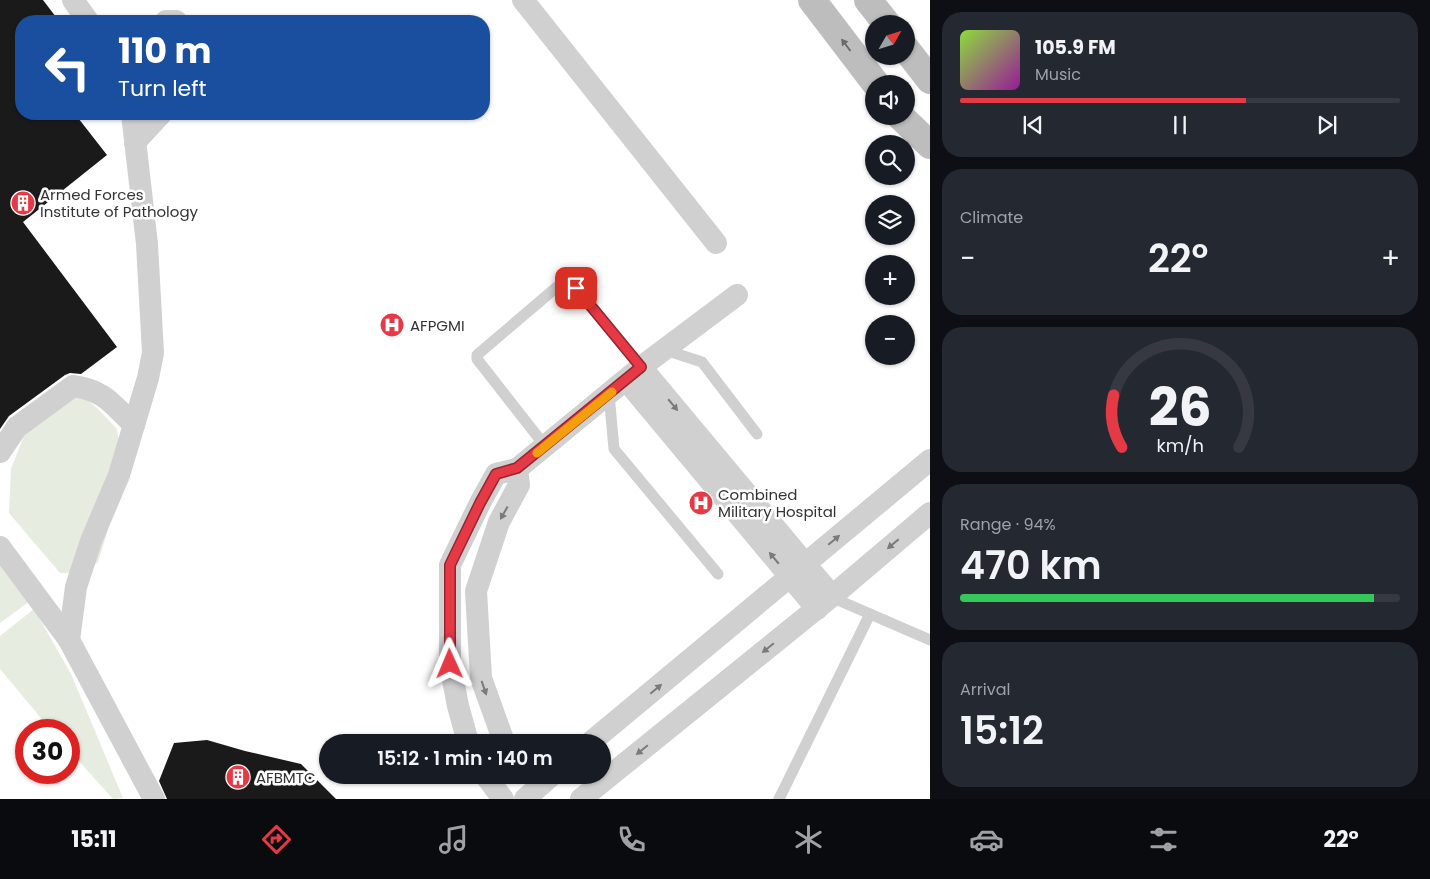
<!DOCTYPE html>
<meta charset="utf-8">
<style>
:root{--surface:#171b24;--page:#242831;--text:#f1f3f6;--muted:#9ea1a6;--line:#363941;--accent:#e63946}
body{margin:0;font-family:Poppins,sans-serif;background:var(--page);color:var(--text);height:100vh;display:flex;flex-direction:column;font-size:19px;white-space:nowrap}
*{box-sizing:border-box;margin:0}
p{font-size:16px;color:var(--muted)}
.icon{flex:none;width:28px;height:28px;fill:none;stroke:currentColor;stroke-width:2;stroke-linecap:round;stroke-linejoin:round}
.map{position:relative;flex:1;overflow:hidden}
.side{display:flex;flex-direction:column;gap:12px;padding:12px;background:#0d0f14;width:500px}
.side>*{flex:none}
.guide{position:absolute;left:15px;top:15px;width:475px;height:105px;border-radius:20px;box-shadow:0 1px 4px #0004;background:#1a4fa0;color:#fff;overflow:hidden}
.needle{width:32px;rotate:51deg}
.fabs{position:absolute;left:865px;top:15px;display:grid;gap:10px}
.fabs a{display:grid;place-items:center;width:50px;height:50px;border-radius:50%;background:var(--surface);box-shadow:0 1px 4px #0004;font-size:25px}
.speed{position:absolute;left:15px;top:719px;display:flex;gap:10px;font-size:25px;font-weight:700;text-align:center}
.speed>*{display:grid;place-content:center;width:65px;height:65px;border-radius:50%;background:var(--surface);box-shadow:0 1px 4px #0004;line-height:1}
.speed .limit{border:8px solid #d22;background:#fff;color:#111}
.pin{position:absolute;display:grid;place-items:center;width:42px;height:42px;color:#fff;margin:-21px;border-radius:10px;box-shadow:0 2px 8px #0006}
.me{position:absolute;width:55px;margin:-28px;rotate:359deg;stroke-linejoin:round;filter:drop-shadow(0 0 4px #0008)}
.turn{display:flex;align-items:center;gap:18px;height:105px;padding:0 20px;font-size:22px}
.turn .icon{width:65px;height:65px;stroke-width:2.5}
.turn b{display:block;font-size:35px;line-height:42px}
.big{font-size:38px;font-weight:600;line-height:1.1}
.side .widget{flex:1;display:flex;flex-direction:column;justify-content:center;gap:8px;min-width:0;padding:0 18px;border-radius:20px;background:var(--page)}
.side .dial{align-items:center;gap:0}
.dial svg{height:130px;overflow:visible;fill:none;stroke:var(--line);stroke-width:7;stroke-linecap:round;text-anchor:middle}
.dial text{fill:var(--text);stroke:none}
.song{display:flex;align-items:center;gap:15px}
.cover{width:60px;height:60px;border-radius:8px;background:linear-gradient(135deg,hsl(90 70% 55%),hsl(300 70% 35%))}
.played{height:5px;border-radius:2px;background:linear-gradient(90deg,var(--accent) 65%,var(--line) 65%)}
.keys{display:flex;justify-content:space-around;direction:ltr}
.heat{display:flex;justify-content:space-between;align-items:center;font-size:28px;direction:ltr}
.charge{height:8px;border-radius:4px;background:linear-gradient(90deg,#34c759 94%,var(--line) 0)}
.trip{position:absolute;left:319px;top:734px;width:292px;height:50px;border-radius:25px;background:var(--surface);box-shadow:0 1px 4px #0004;font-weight:600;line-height:50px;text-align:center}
.menu{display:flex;height:80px;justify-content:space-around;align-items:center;background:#090b0e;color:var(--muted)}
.menu .icon{width:35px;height:35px}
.menu .selected{color:var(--accent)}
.menu b{font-size:22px;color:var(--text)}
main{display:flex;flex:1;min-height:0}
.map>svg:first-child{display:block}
.green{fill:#e6ecdf}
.building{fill:#1a1a1a}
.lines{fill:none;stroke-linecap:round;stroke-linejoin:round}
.lane{stroke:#d0d0d0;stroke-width:11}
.street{stroke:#d0d0d0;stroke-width:22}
.secondary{stroke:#bdbdbd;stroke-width:28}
.oneway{fill:#6a6a6a}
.oneway2{fill:#7a7a7a}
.route-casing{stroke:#96252e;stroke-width:12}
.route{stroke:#e63946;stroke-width:9}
.slow{stroke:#f59e0b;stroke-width:9}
.labels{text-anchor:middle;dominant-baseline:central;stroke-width:5;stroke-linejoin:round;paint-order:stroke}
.poi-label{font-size:15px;fill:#333;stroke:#fff;text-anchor:start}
</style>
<main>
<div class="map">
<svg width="930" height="799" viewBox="0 0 930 799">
<rect width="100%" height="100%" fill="#fff"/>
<g class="green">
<polygon points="69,395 85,398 97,408 117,429 121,457 107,533 98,562 82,573 60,573 9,513 11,469 25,433"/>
<polygon points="0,562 30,601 0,623"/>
<polygon points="34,609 71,674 123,798 113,799 69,750 69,730 51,730 0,669 0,636"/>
</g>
<g class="building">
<polygon points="0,0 43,0 59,21 21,21 21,114 75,114 107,155 23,222 117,347 81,374 70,373 65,375 9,416 0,429"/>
<polygon points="207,740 245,751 301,764 336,799 167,799 159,781 174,743"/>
</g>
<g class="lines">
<g class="lane">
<polyline points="665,350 702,362 757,434"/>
<polyline points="609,394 614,449 718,574"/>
<polyline points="545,446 477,359 477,355 558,286 568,285 576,288 641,367"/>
<polyline points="831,597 930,640"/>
<polyline points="779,799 870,614"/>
</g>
<g class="street">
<polyline points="73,0 88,21"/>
<polyline points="523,0 716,243"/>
<polyline points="166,21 176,21"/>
<polyline points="135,142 161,114"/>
<polyline points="641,367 832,596"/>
<polyline points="626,380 817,609"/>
<path d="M 0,452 L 17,427 L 73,386 C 104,390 112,404 134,425"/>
<polyline points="0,547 69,640 154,799"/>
<polyline points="69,640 76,587 91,541 119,475 148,378 153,353 147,244 132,114"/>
<polyline points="468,742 458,706 450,664 450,565 480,503 496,474 517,469 641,367 737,295"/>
<polyline points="504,742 481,678 476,591 499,522 519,485 517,469"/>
<polyline points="591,742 930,460"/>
<polyline points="485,775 503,799"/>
<polyline points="525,799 552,775"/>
<polyline points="581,799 831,597 930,513"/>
</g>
<g class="secondary">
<polyline points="812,0 876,84"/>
<polyline points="868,0 887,24"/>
<polyline points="906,49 930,80"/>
<polyline points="900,116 930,145"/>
</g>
</g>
<defs><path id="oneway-solid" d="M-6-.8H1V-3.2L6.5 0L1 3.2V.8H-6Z" transform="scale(1.25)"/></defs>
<use class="oneway" href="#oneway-solid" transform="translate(846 45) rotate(-127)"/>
<g class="oneway2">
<use href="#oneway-solid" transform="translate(673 405) rotate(50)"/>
<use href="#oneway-solid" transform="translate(504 513) rotate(119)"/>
<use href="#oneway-solid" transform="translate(834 540) rotate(-40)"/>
<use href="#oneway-solid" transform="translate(893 544) rotate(140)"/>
<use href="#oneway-solid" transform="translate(774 558) rotate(-130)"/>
<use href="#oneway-solid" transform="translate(768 648) rotate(141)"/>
<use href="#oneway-solid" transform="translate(484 688) rotate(71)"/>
<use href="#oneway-solid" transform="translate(656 689) rotate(-40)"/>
<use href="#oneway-solid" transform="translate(642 750) rotate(141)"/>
</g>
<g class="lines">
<defs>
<polyline id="route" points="450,664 450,565 480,503 496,474 517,468 641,367 576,288"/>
</defs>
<use href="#route" class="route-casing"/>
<use href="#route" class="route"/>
<polyline class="slow" points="537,453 612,392"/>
</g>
<defs>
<symbol id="building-disc" viewBox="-11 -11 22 22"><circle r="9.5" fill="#e63946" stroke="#fff"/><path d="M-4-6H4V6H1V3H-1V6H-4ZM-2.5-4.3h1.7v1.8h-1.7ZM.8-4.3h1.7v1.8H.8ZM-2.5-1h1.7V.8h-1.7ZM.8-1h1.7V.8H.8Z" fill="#fff"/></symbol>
<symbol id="hospital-disc" viewBox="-11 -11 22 22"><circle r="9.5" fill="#e63946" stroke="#fff"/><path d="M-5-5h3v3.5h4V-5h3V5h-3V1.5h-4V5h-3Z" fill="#fff"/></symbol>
</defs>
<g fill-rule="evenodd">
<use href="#building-disc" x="9" y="189" width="28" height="28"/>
<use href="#hospital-disc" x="378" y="311" width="28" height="28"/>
<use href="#hospital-disc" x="687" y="489" width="28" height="28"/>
<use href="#building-disc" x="224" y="763" width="28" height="28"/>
</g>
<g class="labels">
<g class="poi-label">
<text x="40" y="194">Armed Forces<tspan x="40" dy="17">Institute of Pathology</tspan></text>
<text x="410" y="325">AFPGMI</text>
<text x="718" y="494">Combined<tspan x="718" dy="17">Military Hospital</tspan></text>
<text x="256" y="777">AFBMTC</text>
</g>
</g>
</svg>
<div class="fabs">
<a><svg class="needle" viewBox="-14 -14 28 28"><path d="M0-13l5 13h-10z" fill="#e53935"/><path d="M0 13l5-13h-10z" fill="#9ea1a6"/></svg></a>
<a><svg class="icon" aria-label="sound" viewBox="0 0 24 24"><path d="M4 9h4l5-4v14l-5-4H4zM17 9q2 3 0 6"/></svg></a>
<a><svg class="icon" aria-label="search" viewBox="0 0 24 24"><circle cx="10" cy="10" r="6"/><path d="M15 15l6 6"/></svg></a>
<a><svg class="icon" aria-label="layers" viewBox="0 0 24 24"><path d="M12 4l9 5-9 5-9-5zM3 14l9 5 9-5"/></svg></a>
<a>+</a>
<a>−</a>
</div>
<div class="speed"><div class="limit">30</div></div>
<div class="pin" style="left:576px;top:288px;background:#d93025"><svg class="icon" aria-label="arrive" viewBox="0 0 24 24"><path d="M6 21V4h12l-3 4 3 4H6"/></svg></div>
<svg class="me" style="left:450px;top:664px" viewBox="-20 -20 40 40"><path d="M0-17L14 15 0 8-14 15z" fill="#e63946" stroke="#fff" stroke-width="4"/></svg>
<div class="trip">15:12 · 1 min · 140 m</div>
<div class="guide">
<div class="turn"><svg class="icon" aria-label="left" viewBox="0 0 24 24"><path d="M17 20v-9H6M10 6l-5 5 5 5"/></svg><div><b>110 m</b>Turn left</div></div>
</div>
</div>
<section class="side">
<div class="widget">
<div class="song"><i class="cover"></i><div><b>105.9 FM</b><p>Music</p></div></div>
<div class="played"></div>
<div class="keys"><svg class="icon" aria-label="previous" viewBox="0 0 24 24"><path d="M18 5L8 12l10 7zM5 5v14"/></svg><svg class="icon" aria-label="pause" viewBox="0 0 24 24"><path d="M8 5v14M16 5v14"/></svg><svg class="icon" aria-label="next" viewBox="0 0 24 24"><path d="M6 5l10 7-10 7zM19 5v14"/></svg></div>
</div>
<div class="widget"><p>Climate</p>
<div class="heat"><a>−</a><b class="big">22°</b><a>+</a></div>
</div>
<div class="widget dial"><svg viewBox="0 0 100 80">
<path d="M14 69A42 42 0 1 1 86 69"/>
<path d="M14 69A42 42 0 0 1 9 37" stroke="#e63946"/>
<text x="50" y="56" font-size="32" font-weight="700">26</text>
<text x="50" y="72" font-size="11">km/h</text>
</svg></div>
<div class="widget"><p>Range · 94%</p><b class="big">470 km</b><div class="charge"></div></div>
<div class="widget"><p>Arrival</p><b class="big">15:12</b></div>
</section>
</main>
<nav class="menu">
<b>15:11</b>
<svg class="icon selected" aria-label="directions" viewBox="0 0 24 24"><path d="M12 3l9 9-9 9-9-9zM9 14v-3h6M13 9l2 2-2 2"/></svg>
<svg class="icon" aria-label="music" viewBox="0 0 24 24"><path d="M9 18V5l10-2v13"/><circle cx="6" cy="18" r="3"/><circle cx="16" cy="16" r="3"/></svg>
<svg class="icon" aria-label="phone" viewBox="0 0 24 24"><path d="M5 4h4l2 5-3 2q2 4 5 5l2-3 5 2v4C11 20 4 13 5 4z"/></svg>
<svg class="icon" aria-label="climate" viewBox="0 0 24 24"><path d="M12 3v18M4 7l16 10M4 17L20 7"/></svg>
<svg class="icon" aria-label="car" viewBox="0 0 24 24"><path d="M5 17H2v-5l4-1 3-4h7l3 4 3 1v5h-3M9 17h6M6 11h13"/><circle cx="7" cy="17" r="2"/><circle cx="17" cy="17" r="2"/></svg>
<svg class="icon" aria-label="filters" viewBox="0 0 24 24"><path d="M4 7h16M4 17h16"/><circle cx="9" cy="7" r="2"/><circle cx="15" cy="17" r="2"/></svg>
<b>22°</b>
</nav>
